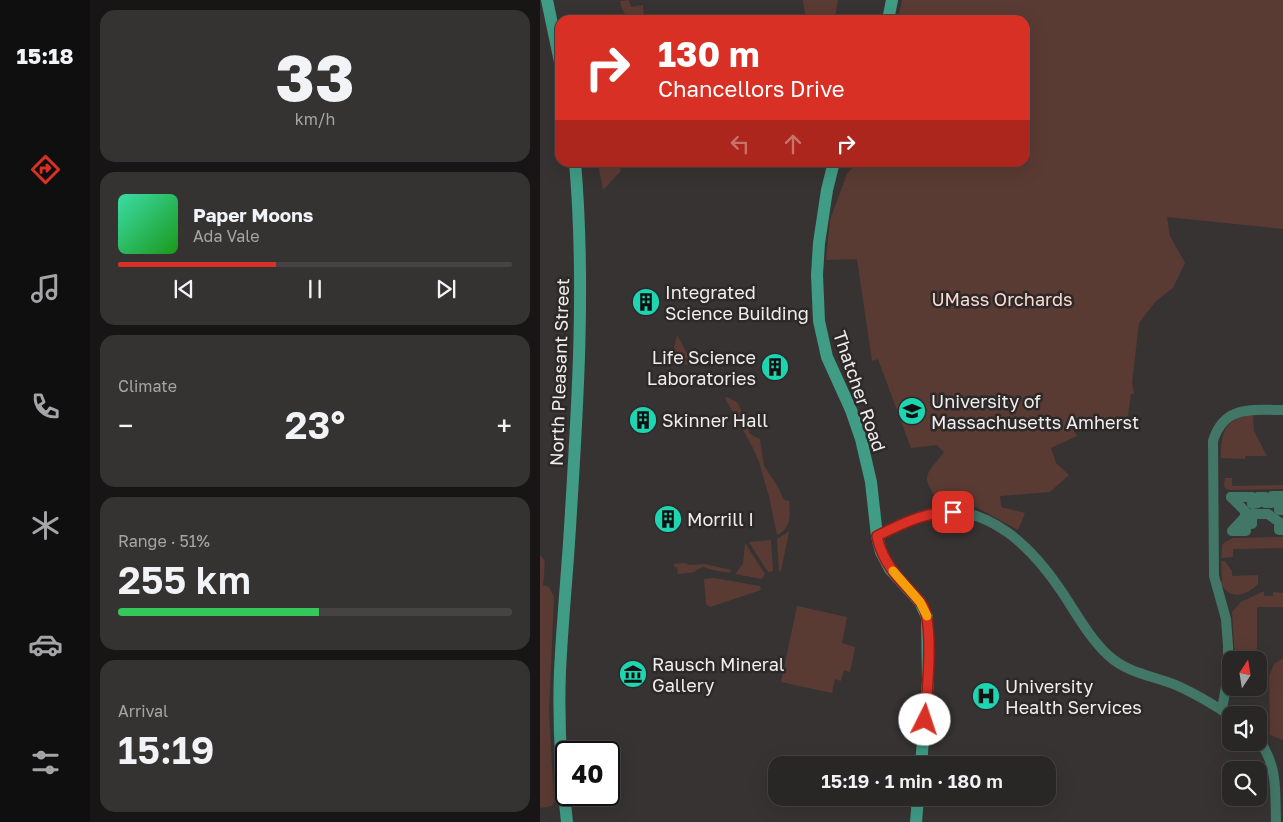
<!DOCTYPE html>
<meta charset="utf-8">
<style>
:root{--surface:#292626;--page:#353232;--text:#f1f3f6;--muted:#a5a5a7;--line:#454343;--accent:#d93025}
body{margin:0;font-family:"Golos Text",sans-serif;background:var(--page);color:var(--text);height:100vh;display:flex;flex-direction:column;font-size:19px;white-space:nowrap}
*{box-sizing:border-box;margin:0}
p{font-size:16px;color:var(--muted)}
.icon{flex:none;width:28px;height:28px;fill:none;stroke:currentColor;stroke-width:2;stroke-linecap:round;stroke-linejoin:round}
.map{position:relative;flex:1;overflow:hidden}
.panel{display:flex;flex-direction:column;gap:10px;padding:10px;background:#171515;width:450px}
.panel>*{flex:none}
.top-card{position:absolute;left:15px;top:15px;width:475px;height:152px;border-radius:15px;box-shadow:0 5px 20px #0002,0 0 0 1px var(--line);background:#d93025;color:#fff;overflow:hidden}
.needle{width:32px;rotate:12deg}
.buttons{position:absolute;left:682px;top:651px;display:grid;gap:10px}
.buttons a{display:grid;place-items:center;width:45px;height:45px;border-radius:10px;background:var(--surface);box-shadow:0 5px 20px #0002,0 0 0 1px var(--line);font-size:25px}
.speed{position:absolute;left:15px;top:741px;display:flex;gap:10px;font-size:25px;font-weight:700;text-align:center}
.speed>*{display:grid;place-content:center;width:65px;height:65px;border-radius:50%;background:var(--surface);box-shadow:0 5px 20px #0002,0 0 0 1px var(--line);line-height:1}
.speed .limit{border:2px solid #111;border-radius:8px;background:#fff;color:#111}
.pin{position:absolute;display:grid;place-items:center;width:42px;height:42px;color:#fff;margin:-21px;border-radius:10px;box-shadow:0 2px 8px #0006}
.me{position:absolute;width:55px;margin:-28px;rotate:4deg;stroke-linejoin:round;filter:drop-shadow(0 0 4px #0008)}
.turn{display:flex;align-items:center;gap:18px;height:105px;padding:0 20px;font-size:22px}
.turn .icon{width:65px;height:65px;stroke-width:2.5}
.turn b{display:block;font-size:35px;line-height:42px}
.lanes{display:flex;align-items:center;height:48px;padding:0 20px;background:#0003;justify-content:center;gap:25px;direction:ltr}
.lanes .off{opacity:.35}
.big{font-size:38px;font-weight:600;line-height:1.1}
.panel .tile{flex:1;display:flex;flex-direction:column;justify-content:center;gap:8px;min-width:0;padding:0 18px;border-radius:15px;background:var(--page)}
.panel .dial{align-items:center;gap:0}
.dial b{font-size:65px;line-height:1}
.song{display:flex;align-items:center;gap:15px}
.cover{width:60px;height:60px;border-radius:8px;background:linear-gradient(135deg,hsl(160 70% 55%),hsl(120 70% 35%))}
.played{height:5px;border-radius:2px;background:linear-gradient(90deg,var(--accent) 40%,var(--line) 40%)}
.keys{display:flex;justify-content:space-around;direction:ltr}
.heat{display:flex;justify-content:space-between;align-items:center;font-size:28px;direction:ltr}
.charge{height:8px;border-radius:4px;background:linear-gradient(90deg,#34c759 51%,var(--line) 0)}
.trip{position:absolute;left:228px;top:756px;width:288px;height:50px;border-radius:15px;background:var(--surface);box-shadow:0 5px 20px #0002,0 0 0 1px var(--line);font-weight:600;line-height:50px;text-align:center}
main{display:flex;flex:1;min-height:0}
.menu{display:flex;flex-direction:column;width:90px;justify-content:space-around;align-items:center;background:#100f0f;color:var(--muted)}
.menu .icon{width:35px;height:35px}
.menu .selected{color:var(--accent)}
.menu b{font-size:22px;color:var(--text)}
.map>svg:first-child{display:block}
.green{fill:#5a3b33}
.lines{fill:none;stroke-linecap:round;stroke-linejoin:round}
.street{stroke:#427768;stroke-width:10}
.secondary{stroke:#409c85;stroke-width:12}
.route-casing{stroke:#8d1f18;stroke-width:12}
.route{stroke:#d93025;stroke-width:9}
.slow{stroke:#f59e0b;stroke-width:9}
.labels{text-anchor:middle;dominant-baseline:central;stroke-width:5;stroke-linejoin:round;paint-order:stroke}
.poi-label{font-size:18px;fill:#f0eeed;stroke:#2d2929;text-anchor:start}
.park-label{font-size:18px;fill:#fdd9cf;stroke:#2d2929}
.street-label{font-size:18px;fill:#f0eeed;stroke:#2d2929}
</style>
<main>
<nav class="menu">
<b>15:18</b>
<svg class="icon selected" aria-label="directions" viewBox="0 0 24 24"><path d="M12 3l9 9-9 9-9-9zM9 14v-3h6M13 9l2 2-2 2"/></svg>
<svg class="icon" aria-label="music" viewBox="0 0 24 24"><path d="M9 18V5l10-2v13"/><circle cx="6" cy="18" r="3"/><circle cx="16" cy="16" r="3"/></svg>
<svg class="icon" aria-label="phone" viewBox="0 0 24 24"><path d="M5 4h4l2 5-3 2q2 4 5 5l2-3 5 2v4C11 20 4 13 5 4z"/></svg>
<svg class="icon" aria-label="climate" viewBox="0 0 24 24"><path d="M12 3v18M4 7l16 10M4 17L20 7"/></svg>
<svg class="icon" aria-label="car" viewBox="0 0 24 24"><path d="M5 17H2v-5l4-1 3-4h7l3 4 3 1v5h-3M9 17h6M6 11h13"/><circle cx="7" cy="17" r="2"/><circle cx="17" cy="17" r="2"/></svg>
<svg class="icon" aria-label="filters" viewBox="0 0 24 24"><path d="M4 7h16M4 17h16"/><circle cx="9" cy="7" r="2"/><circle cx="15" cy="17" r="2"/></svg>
</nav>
<section class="panel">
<div class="tile dial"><b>33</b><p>km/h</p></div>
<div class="tile">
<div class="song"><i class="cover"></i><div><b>Paper Moons</b><p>Ada Vale</p></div></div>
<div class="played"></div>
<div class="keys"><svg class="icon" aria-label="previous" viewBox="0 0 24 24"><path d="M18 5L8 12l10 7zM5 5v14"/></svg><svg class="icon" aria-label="pause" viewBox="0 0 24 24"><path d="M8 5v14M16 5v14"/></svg><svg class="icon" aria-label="next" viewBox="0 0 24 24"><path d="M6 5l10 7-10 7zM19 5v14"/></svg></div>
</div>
<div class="tile"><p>Climate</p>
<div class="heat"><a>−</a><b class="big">23°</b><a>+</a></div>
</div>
<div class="tile"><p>Range · 51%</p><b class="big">255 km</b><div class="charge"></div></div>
<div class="tile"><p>Arrival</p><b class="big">15:19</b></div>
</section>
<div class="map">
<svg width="743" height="822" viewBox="0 0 743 822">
<rect width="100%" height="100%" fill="#373332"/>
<g class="green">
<path d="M 89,0 L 91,7 L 103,5 L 104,15 C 89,20 83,17 80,1 Z"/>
<polygon points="263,0 298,0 295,18 292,20 266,20"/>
<path d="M 362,0 L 743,0 L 743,229 L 627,217 L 630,236 L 645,263 L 633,288 L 616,301 L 599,323 L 592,383 L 594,394 L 591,394 L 587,423 L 533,429 L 537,436 L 511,448 L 516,463 L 529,475 L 510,492 L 460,496 L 461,507 L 485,513 L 478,530 L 436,507 L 401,504 C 380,475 384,478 404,452 L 397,445 L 371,448 L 338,359 L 332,361 L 317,259 L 286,260 L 290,220 L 307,174 L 312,168 L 314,163 L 485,162 L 485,20 L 358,20 Z"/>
<polygon points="58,163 79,163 81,171 63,190"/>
<polygon points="137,335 151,361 148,365 124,361 134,348"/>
<path d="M 187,397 L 198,403 L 210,434 L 220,439 L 224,466 L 237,485 L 244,500 L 249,501 C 250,515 252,527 237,535 L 229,496 L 219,462 L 213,448 L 185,398 Z"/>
<path d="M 707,415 L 712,415 L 713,416 L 714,431 L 727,456 L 705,456 L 705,459 L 681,458 C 681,435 683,422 707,415 Z"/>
<polygon points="685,478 692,478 692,486 743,485 743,489 691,490 686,489 684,486"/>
<polygon points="248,532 249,532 241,571 239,571 237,539"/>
<polygon points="743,537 743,548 693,549 693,557 681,558 682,545 685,542 693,538"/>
<polygon points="231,540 233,571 228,572 209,542"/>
<polygon points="205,543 225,574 222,579 195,574 203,564"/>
<polygon points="0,555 5,561 3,585 9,587 14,597 9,711 14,802 12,806 0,808"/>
<path d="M 681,561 L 685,561 L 692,571 L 692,576 L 718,575 L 718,584 C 705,597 689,600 680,582 L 682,581 Z"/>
<polygon points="145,563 149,565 165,564 191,570 190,573 173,570 163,567 156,570 155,572 138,574 137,567 134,567 134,564"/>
<polygon points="174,578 220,586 221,590 170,607 166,604 164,579"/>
<polygon points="722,592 724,592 724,596 733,596 733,592 743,593 743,607 717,607 717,660 695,660 692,612 701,602"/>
<polygon points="257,606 307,617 302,643 315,647 310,672 304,670 301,681 295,679 292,693 241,682"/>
<polygon points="743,658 743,740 730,735 729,676 734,664"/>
</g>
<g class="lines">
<g class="street">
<polyline points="691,497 705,511 705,517 692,531 706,531 705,524 712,524 712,514 728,514 739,522 739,530 743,530"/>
<polyline points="691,497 712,497 712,504 718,503 718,497 725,497 725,503 732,503 732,496 743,496"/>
<polyline points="743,503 739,503 739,510 743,510"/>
<path d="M 337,536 C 355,527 374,517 394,513 C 450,503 494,550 522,592 C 536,613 550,639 569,656 C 589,674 615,676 638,686 C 656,694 674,705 691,716"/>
<path d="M 682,710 L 688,674 L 688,646 L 686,619 L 674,576 L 673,441 C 684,405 712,410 743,410"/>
<path d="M 719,740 C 738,767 735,790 736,822"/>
</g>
<g class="secondary">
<polyline points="7,0 20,62"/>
<polyline points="348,20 352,0"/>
<polyline points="294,162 287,190 279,243 277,275 279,321 287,357 311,410 321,439 331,482 337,536 341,552 350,569 380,602 387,617 388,681 381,765"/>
<path d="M 27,822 C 21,772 18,722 20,671 C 22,629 26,586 29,543 C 37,416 46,289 35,162"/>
<polyline points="376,822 378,798"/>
</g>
</g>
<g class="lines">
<defs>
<path id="route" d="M 385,720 C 387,696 394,625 383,606 C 378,598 371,592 365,585 C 351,571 341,556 337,536 C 361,524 385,512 413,512"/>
</defs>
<use href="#route" class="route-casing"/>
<use href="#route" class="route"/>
<polyline class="slow" points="353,571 380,602 387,616"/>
</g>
<defs>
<symbol id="building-disc" viewBox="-11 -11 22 22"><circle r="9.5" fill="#1dd5b1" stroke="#2d2929"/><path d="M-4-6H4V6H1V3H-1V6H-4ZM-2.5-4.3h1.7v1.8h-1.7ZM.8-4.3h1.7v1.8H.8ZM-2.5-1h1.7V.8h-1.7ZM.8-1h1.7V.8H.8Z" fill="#111"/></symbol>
<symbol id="university-disc" viewBox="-11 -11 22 22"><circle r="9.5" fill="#1dd5b1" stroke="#2d2929"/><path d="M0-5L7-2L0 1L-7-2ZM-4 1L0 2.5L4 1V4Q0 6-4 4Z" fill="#111"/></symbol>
<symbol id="museum-disc" viewBox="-11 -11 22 22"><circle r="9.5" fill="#1dd5b1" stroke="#2d2929"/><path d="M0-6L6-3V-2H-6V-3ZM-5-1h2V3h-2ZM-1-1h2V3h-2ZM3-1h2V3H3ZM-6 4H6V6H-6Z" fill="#111"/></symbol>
<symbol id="hospital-disc" viewBox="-11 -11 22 22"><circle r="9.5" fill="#1dd5b1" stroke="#2d2929"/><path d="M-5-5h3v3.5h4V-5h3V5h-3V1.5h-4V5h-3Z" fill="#111"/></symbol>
</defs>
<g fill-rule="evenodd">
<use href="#building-disc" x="90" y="286" width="32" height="32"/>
<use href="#building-disc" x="219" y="351" width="32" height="32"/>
<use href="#university-disc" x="356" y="395" width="32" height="32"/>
<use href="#building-disc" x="87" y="404" width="32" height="32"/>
<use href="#building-disc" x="112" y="503" width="32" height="32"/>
<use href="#museum-disc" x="77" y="658" width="32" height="32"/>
<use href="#hospital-disc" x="430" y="680" width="32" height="32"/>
</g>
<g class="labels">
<g class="poi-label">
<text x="125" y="292">Integrated<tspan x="125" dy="21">Science Building</tspan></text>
<text x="216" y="357" text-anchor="end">Life Science<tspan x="216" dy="21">Laboratories</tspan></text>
<text x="391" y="401">University of<tspan x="391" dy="21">Massachusetts Amherst</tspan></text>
<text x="122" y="420">Skinner Hall</text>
<text x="147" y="519">Morrill I</text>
<text x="112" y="664">Rausch Mineral<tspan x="112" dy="21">Gallery</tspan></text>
<text x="465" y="686">University<tspan x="465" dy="21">Health Services</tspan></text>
</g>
<g class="park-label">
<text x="462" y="299">UMass Orchards</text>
</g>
<g class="street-label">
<text transform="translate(19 372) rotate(-88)">North Pleasant Street</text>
<text transform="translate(320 391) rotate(71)">Thatcher Road</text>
</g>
</g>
</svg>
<div class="buttons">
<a><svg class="needle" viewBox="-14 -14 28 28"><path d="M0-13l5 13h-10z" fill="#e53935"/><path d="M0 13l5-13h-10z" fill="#a5a5a7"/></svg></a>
<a><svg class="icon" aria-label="sound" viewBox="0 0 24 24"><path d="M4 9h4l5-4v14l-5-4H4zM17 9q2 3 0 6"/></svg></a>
<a><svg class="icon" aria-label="search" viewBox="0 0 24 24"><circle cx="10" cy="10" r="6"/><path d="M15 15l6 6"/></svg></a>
</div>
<div class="speed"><div class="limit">40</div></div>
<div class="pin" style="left:413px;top:512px;background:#d93025"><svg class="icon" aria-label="arrive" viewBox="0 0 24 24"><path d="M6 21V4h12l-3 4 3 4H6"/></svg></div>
<svg class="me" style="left:385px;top:720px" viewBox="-20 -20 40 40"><circle r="19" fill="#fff"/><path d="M0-13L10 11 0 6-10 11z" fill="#d93025"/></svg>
<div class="trip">15:19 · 1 min · 180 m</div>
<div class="top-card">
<div class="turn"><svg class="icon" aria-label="right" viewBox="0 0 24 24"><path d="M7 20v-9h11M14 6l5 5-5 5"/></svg><div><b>130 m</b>Chancellors Drive</div></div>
<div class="lanes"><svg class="icon off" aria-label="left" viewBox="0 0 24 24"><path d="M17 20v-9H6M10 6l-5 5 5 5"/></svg><svg class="icon off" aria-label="ahead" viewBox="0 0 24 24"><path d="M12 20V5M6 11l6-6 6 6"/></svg><svg class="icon" aria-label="right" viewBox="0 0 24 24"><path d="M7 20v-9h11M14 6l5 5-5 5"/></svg></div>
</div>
</div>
</main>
